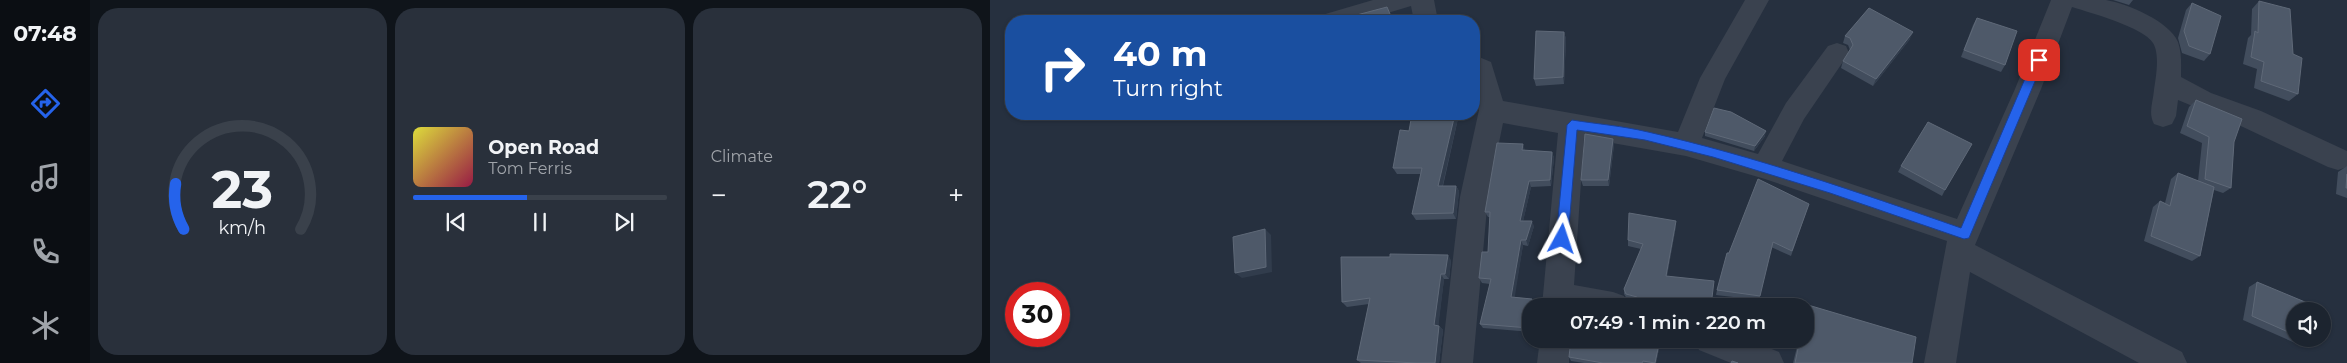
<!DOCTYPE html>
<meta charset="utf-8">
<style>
:root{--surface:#1c242f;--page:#29303b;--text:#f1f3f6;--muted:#a0a4aa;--line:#3a414b;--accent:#2563eb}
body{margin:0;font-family:Montserrat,sans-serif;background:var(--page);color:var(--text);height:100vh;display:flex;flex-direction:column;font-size:19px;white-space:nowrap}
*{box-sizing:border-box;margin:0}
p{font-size:16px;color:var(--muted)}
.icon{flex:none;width:28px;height:28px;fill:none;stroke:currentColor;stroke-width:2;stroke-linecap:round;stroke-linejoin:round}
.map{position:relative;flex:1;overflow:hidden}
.details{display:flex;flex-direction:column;gap:8px;padding:8px;background:#0f141a;width:900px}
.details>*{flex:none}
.top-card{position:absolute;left:15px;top:15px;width:475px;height:105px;border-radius:20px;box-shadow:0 1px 4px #0004,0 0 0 1px var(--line);background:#1a4fa0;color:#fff;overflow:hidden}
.buttons{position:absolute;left:1296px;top:302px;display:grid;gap:10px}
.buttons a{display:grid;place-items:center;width:45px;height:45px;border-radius:50%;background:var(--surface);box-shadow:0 1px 4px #0004,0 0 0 1px var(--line);font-size:25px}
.speed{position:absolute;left:15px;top:282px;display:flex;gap:10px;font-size:25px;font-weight:700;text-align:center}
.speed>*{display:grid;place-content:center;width:65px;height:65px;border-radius:50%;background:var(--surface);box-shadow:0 1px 4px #0004,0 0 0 1px var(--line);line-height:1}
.speed .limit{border:8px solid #d22;background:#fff;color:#111}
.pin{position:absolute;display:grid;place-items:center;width:42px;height:42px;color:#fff;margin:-21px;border-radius:10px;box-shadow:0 2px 8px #0006}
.me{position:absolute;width:55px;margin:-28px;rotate:5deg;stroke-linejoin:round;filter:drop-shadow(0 0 4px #0008)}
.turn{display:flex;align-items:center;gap:18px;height:105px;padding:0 25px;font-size:22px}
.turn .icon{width:65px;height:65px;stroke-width:2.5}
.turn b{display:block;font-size:35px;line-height:42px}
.big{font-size:38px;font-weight:600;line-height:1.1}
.details .widget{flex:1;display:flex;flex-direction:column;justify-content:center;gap:8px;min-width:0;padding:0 18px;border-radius:20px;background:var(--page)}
.details .dial{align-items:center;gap:0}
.dial svg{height:130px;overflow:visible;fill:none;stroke:var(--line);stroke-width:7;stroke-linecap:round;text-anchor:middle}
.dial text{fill:var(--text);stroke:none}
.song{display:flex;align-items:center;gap:15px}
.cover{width:60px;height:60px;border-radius:8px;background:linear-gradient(135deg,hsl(60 70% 55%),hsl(340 70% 35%))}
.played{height:5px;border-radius:2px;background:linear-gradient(90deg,var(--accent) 45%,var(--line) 45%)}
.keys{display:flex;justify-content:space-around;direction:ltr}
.heat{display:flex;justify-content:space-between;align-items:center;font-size:28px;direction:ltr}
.details .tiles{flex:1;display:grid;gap:8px;grid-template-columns:repeat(3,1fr)}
.trip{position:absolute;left:532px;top:298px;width:292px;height:50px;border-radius:20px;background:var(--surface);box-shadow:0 1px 4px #0004,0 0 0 1px var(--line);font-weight:600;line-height:50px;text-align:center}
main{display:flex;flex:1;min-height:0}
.menu{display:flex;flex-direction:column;width:90px;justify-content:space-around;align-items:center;background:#0b0e13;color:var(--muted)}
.menu .icon{width:35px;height:35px}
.menu .active{color:var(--accent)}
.menu b{font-size:22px;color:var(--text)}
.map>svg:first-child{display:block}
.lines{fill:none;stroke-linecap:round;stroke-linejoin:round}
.minor{fill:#3a424f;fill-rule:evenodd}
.wall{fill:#424d5d}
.shaded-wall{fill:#313c4c}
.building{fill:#4e5969;stroke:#5f6978}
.route{fill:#2563eb;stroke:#184099}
</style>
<main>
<nav class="menu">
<b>07:48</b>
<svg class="icon active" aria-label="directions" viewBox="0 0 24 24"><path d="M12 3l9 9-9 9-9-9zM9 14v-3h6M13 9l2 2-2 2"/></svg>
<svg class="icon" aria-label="music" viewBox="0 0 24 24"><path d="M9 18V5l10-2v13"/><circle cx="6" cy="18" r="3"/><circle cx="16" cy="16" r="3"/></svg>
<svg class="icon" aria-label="phone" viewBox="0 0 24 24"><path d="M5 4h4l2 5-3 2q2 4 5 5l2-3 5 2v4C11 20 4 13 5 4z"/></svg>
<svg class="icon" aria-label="climate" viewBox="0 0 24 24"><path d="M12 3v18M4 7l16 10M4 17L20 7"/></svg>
</nav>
<section class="details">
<div class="tiles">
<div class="widget dial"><svg viewBox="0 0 100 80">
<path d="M14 69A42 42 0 1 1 86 69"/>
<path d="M14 69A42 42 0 0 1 9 41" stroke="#2563eb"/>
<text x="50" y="56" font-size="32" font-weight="700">23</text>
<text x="50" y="72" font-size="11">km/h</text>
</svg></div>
<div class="widget">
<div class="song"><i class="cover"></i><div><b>Open Road</b><p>Tom Ferris</p></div></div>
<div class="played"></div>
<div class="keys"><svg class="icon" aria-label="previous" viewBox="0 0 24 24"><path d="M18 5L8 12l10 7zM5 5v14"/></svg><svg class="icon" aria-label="pause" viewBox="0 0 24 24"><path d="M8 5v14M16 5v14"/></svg><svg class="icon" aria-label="next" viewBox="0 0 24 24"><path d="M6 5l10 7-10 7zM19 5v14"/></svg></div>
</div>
<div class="widget"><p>Climate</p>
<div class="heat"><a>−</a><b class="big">22°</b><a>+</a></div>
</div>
</div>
</section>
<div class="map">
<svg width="1357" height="363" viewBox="0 0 1357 363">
<rect width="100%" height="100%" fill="#26303f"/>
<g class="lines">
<g class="minor">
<polygon points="383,0 444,0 448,21 424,21 421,6 371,21 328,21 332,15"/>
<path d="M 755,0 L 779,0 L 735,79 L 712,138 L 768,154 L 796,103 L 838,46 L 847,43 L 856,46 L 859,53 L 814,119 L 792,161 L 967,219 L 1025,89 L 1061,0 C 1079,0 1099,0 1116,0 C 1138,4 1179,21 1188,42 C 1192,53 1191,66 1191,77 L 1221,93 L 1271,111 L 1357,151 L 1357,167 L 1348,170 L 1338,167 L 1253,127 L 1188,100 L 1186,116 L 1182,124 L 1173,127 L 1164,124 C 1158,113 1163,102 1164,90 C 1166,77 1170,54 1163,43 C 1153,27 1101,13 1082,7 L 1051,89 L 985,245 L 1192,352 L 1197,363 L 1149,363 L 980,272 L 966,363 L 934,363 L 957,241 L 775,179 L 696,156 L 594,138 L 584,285 L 623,292 L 634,296 L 638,306 L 552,306 L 568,133 L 513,123 L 498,197 L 483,363 L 451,363 L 470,197 L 489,110 L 484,87 L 484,55 L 501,62 L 513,101 L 688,132 L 710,78 Z"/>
<polygon points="550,339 580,339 579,363 547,363"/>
<polygon points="705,339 757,339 789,352 794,363 741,363 709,350"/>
</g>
</g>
<g class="wall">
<polygon points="1123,0 1143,0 1139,5"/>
<polygon points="1269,1 1303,54 1308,94 1299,101 1264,88 1267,69 1253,64 1258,38 1261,35 1262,9"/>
<polygon points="1202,3 1220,54 1214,61 1192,53 1188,38 1196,10"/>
<polygon points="987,18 1015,65 1011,72 971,57 983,25"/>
<polygon points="574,32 576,39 574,84 546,86 544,79"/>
<polygon points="855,36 920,39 883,86 851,68 853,61 860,50 858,45 853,43"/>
<polygon points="1206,100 1244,142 1241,188 1233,193 1224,190 1210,256 1202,261 1154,241 1163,207 1170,201 1175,203 1181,179 1188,173 1208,181 1212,143 1190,133 1199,107"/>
<polygon points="469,114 453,186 466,186 469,191 466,219 426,220 422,214 431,174 407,174 403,168 419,131"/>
<polygon points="715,132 775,136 764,151 715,136"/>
<polygon points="623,139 624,145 619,186 593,186 591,180"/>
<polygon points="535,150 562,152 564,158 561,186 541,187 533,221 544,226 538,246 533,245 524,297 542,299 544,303 541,332 493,328 490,324 500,284 492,283 489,278 498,252 500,217 498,217 495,212"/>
<polygon points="911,166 955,190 952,196 908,172"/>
<polygon points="1357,166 1357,198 1346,194 1348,172"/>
<polygon points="819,204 801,256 781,247 769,300 726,295 727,290"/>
<polygon points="686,226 677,276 721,306 644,306 646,301 637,299 634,294 634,289 651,249 638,246 638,240"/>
<polygon points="461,260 459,279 454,279 448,326 449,326 453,330 449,363 371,363 367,360 379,304 357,307 352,302"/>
<polygon points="1267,282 1305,311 1305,339 1323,339 1323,342 1312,346 1253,320 1259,287"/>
<polygon points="818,305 922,363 803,363 809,339 816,339 816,310"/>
<polygon points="671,339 666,363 594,363 581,361 579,357"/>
</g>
<g class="shaded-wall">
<polygon points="574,32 576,39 574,84 573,77"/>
<polygon points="923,32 920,39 883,86 886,79"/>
<polygon points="465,114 469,114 451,192 448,186"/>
<polygon points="776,131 775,136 764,151 765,146"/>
<polygon points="623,139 624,145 619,186 618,180"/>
<polygon points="533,144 535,150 534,157 532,150"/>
<polygon points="562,152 564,158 561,186 560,180"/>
<polygon points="539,181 541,187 532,226 530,221"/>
<polygon points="466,186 469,191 466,219 463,213"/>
<polygon points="542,221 544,226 538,246 536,240"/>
<polygon points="686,221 686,226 676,281 676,276"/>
<polygon points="275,229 281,235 282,272 252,278 245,273"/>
<polygon points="531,240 533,245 524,302 521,297"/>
<polygon points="458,255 461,260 459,279 455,274"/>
<polygon points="451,274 454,279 448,330 444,325"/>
<polygon points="542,299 544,303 544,306 541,306"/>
<polygon points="541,308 541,332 539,328"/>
<polygon points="449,326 453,330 449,363 445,363"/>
<polygon points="670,339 671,339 666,363 665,363"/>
</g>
<g class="building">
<polygon points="1269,1 1300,9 1303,54 1312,58 1308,94 1271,81 1274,62 1261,57 1265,31 1268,33"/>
<polygon points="1202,3 1231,16 1220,54 1199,46 1194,31"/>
<polygon points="397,7 403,21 363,21 363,16"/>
<polygon points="879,8 923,32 886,79 853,61 863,45 860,38 855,36"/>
<polygon points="987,18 1027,31 1015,65 974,50"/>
<polygon points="546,31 574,32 573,77 544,79"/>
<polygon points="1206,100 1252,119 1244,142 1241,188 1215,179 1219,137 1197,126"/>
<polygon points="724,108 741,112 776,131 765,146 715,132"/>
<polygon points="422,114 465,114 448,186 466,186 463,213 422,214 432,168 403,168 410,130 419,131"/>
<polygon points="938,122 982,144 955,190 911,166"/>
<polygon points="595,134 623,139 618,180 591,180"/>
<polygon points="507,143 533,144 532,150 562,152 560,180 539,181 530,221 542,221 536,240 531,240 521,297 542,299 539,328 490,324 501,279 489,278 492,252 498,252 500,212 495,212"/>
<polygon points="1188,173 1224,187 1210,256 1161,236 1170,201 1180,206"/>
<polygon points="1357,174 1357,188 1356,188"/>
<polygon points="768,179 819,204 802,251 783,242 770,296 727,290 737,253 739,253"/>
<polygon points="639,213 686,221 676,276 724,281 721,306 686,306 678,304 678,306 644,306 647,297 636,294 634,289 653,244 638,240"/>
<polygon points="275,229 276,267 245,273 243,237"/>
<polygon points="400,254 458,255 455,274 451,274 444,325 449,326 445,363 427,363 367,360 380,298 352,302 351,257 400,257"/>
<polygon points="1267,282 1327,307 1326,311 1305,311 1305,335 1262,316"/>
<polygon points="818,305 926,337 922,363 805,363 810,339 816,339 816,314"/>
<polygon points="581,339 670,339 665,363 653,361 652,363 613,363 579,357"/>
<polygon points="1314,339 1323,339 1323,342"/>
<polygon points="742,361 748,363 741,363"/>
</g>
<path class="route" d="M 1049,56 L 1054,60 L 979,238 L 974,239 L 840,193 L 723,157 L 655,140 L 587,130 L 578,239 L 577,242 L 572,244 L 568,242 L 566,239 L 577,125 L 582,120 C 607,124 633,126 658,132 C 764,156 868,192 971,228 L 1043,60 Z"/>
</svg>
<div class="buttons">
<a><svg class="icon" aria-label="sound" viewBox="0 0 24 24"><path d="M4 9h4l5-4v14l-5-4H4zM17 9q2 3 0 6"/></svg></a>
</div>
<div class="speed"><div class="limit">30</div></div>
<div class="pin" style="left:1049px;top:60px;background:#d93025"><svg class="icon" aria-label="arrive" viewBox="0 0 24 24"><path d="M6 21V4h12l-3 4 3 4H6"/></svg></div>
<svg class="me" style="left:572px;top:239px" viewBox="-20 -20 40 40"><path d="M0-17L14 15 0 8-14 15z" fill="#2563eb" stroke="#fff" stroke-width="4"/></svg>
<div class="trip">07:49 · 1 min · 220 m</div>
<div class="top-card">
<div class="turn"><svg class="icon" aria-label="right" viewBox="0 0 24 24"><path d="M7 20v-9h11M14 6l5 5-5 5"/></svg><div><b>40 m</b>Turn right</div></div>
</div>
</div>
</main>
